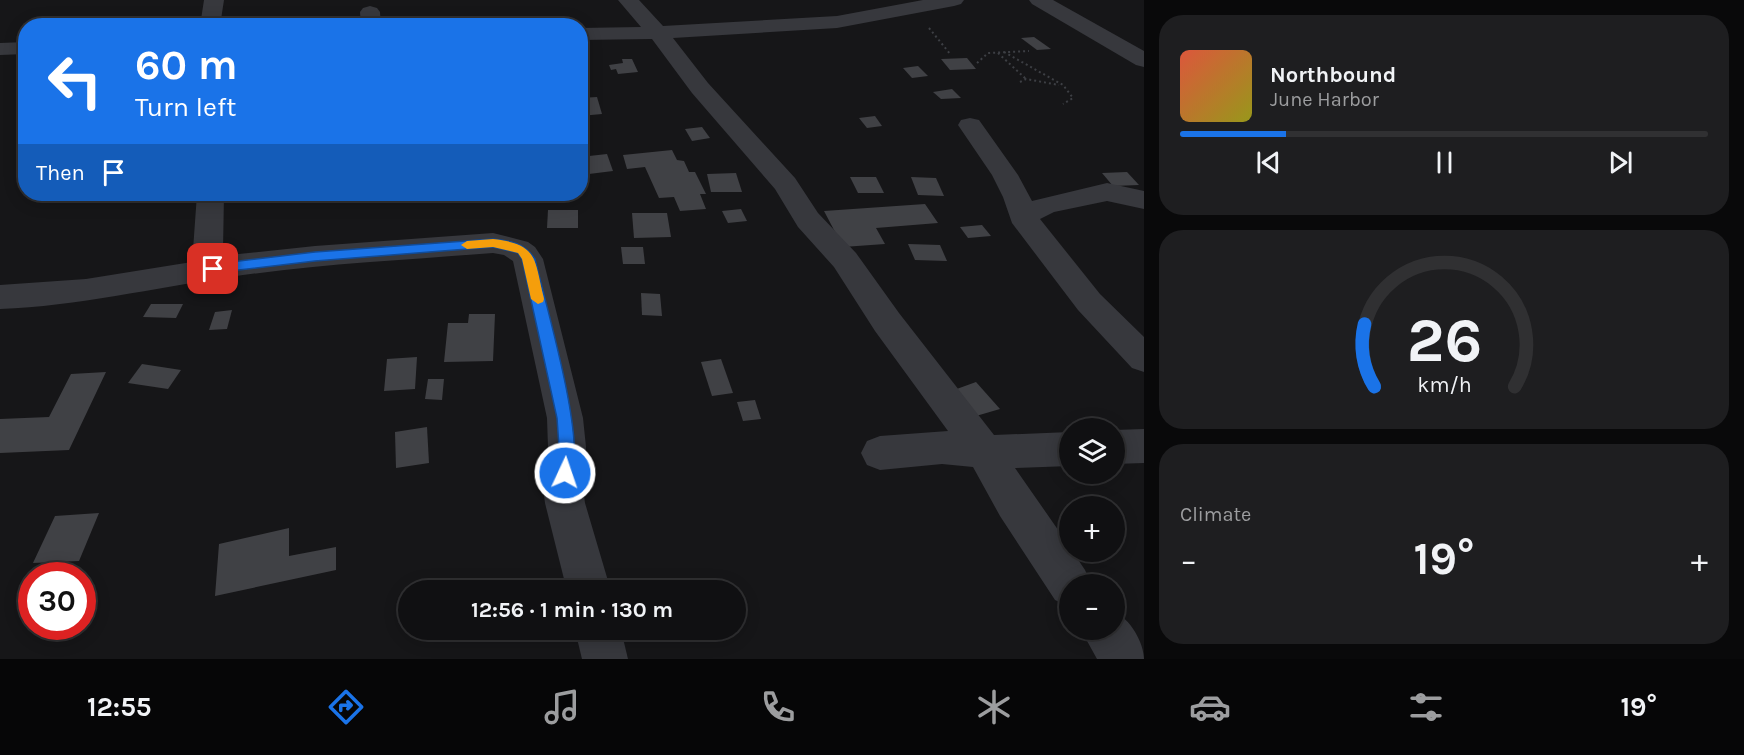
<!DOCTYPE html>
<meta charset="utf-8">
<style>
:root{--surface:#101012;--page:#1e1e20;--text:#f1f3f6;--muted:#9c9d9f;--line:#303032;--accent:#1a73e8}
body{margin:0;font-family:Karla,sans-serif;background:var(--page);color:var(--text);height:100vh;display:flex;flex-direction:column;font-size:22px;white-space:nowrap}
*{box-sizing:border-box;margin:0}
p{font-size:20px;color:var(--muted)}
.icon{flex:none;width:33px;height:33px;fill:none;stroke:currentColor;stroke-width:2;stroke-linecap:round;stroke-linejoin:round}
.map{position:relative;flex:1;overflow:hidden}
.side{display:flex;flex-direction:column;gap:15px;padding:15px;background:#09090a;width:600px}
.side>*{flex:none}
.hud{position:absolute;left:18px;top:18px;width:570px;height:183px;border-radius:24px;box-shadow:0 3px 15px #0003,0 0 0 2px var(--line);background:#1a73e8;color:#fff;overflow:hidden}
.fabs{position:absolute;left:1059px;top:418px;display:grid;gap:12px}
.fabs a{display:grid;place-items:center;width:66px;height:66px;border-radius:50%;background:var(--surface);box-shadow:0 3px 15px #0003,0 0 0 2px var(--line);font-size:30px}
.speed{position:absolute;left:18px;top:562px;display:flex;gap:12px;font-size:30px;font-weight:700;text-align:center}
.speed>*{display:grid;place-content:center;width:78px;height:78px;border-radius:50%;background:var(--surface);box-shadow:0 3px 15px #0003,0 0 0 2px var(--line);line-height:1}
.speed .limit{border:9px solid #d22;background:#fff;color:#111}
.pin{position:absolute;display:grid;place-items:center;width:51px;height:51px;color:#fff;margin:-26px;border-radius:12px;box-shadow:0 3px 9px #0006}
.me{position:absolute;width:66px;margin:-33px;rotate:3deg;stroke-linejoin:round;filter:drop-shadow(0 0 4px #0008)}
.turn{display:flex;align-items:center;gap:21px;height:126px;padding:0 18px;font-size:27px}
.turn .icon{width:78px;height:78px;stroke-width:2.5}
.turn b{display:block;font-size:42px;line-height:51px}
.then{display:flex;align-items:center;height:57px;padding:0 18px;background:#0003;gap:12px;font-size:22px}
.big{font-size:45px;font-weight:700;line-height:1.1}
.side .widget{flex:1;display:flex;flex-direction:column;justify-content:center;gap:9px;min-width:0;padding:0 21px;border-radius:24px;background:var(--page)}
.side .dial{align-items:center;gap:0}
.dial svg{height:156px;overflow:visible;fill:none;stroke:var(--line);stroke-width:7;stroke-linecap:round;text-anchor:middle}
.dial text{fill:var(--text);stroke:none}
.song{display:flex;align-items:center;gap:18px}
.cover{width:72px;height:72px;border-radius:9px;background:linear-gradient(135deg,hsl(10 70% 55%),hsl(60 70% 35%))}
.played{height:6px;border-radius:3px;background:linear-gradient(90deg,var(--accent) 20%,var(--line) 20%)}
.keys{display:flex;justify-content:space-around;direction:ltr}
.heat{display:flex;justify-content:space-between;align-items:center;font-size:33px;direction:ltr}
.trip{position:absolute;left:398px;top:580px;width:348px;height:60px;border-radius:30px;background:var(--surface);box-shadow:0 3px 15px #0003,0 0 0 2px var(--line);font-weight:700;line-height:60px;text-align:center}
.tabs{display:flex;height:96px;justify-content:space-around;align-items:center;background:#060607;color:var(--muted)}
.tabs .icon{width:42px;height:42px}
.tabs .current{color:var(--accent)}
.tabs b{font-size:27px;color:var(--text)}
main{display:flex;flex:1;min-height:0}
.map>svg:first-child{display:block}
.building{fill:#404145}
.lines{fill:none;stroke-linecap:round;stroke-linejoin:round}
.path{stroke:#3d3f44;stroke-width:2;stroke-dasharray:2 3;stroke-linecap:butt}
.minor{fill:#37383d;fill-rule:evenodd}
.route{fill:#1a73e8;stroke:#114b97;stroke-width:1.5}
.slow{fill:#f59e0b}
</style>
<main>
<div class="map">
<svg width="1144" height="659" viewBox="0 0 1144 659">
<rect width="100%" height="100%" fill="#161618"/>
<g class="building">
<polygon points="1034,37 1051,49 1037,50 1021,38"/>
<polygon points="967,58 976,69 950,70 941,59"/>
<polygon points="622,59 632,59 638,72 618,74 616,69 611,70 609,65 623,63"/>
<polygon points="918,66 928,76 912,78 903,68"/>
<polygon points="952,89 961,98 941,99 933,92"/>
<polygon points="597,97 602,114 580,116 580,98"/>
<polygon points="875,116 882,126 867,128 859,118"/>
<polygon points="702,127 710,138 692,141 685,129"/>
<polygon points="672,150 677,160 684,161 689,172 695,172 706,194 700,194 706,209 680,211 674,197 659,198 645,167 627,169 623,155"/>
<polygon points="607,154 613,171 581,175 580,157"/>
<polygon points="1127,172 1139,185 1113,186 1102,173"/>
<polygon points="736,173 742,192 711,192 707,174"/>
<polygon points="850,177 876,177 884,193 858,193"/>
<polygon points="911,177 936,178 944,196 918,195"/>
<polygon points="114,194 160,194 158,197 112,197"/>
<polygon points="925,204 938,223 876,228 885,244 843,247 824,211"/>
<polygon points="741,209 747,221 728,223 722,211"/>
<polygon points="548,210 578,210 578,228 547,228"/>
<polygon points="632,213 667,213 671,237 634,238"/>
<polygon points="982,225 991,236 968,238 960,227"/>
<polygon points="908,244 940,245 947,261 915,260"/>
<polygon points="621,247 643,247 645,264 623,264"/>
<polygon points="641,293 660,294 662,316 642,315"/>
<polygon points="151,304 183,304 176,318 143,317"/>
<polygon points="232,310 227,329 209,330 215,312"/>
<polygon points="469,314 495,314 493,361 444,362 448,323 468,323"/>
<polygon points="417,357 415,389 384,391 387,359"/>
<polygon points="721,359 733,393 712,396 701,362"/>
<polygon points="142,364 181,370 168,389 128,383"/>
<polygon points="106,372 69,450 0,453 0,419 49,417 71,374"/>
<polygon points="428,379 444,379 442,400 425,399"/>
<polygon points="976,382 1000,409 976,416 954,390"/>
<polygon points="755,400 761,419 743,421 737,402"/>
<polygon points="427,427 429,463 396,468 395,432"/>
<polygon points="99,513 79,561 33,563 55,516"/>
<polygon points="289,528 289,556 336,547 336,570 215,596 219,544"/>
</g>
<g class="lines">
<g class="path">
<polyline points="929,28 951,55"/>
<polyline points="1004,52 1063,85 1073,98 1063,104"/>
<polyline points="998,53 1026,79"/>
<polyline points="977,63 988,53 1029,51"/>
<polyline points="1020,82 1026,79 1059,85"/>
</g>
<g class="minor">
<polygon points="204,0 224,0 220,26 200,26"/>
<polygon points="618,0 639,0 663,26 837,16 923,0 964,0 961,4 954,6 837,28 673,38 708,83 795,178 818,213 856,253 899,313 994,435 1070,432 1070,466 1015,468 1070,547 1070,552 1073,552 1085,570 1092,585 1070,585 1070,607 1055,600 1000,516 973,467 942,464 880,470 867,465 861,453 867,441 880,436 948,431 875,331 834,267 798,227 775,189 692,93 652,39 580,40 580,28 641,27"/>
<polygon points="1029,0 1053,0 1144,51 1144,67 1136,65 1032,4"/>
<polygon points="370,6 377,8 380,12 381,26 361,26 360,12 363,8"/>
<polygon points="26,42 26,54 0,55 0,43"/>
<polygon points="970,118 979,120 1018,175 1032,201 1107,183 1144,191 1144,209 1107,201 1054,212 1040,219 1100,294 1144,337 1144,372 1132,368 1078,310 1012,223 1003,197 992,175 958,125 961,120"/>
<path d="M 197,194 L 224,194 L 223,250 L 225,254 L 229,255 L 315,246 L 493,233 L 528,242 L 535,247 L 543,259 L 583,418 L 586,447 L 583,488 L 585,503 L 611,591 L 567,591 L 545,503 L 543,488 L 548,447 L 547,418 L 513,261 L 504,255 L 493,253 C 405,260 317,264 230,277 C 153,288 78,306 0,309 L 0,285 L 86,279 L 198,261 L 193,250 Z"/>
<polygon points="1144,429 1144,463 1114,464 1114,430"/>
<path d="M 1114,612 C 1130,618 1144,643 1144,659 L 1097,659 L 1081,630 L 1114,630 Z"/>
<polygon points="575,630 621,630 628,659 582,659"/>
</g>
</g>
<path class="route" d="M 493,239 C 512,241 524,243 535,259 C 545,303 587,442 571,478 L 565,480 L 559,478 L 557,473 L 559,447 L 557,418 L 522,259 L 518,253 L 493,247 L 315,261 L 213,273 L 207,269 L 213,264 L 315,252 Z"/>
<path class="slow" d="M 493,239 C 539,244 534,259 544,299 L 543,302 L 538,304 L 531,299 L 522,259 L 518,253 L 493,247 L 467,249 L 461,245 L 467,241 Z"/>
</svg>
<div class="fabs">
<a><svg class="icon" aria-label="layers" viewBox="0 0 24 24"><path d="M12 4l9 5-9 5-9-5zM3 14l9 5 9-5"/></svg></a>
<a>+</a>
<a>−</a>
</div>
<div class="speed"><div class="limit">30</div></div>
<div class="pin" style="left:213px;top:269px;background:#d93025"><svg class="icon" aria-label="arrive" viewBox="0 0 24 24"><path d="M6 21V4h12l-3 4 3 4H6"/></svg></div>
<svg class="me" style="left:565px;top:473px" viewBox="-20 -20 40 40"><circle r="17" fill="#1a73e8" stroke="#fff" stroke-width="3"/><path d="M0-11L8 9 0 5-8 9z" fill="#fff"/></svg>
<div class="trip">12:56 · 1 min · 130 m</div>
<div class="hud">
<div class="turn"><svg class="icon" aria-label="left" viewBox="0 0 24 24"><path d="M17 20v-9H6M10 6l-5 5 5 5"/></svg><div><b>60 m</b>Turn left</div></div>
<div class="then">Then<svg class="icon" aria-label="arrive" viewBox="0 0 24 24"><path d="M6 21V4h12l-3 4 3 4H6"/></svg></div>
</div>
</div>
<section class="side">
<div class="widget">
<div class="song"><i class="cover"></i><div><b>Northbound</b><p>June Harbor</p></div></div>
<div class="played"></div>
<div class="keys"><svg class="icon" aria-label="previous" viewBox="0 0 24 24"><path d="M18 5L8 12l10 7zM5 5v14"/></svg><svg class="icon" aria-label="pause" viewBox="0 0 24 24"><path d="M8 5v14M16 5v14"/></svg><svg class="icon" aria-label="next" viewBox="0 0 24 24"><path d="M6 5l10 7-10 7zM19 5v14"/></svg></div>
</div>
<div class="widget dial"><svg viewBox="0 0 100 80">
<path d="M14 69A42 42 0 1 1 86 69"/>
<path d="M14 69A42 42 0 0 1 9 37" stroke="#1a73e8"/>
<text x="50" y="56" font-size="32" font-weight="700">26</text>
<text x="50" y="72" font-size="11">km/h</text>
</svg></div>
<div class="widget"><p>Climate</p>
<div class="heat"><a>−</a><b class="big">19°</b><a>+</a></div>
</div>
</section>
</main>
<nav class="tabs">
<b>12:55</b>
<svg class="icon current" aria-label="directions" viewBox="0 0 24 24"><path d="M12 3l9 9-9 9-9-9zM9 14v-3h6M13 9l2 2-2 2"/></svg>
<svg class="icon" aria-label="music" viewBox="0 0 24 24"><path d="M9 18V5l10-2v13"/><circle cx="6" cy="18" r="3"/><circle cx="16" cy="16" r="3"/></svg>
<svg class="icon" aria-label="phone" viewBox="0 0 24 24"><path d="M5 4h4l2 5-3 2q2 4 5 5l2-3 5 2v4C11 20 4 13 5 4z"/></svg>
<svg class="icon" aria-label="climate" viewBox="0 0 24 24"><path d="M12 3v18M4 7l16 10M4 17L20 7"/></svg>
<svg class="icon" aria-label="car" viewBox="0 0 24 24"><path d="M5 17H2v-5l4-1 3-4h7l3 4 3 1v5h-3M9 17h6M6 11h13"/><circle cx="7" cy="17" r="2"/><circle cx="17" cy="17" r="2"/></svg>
<svg class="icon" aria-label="filters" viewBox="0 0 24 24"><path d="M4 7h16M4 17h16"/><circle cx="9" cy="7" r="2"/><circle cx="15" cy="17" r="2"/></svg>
<b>19°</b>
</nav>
